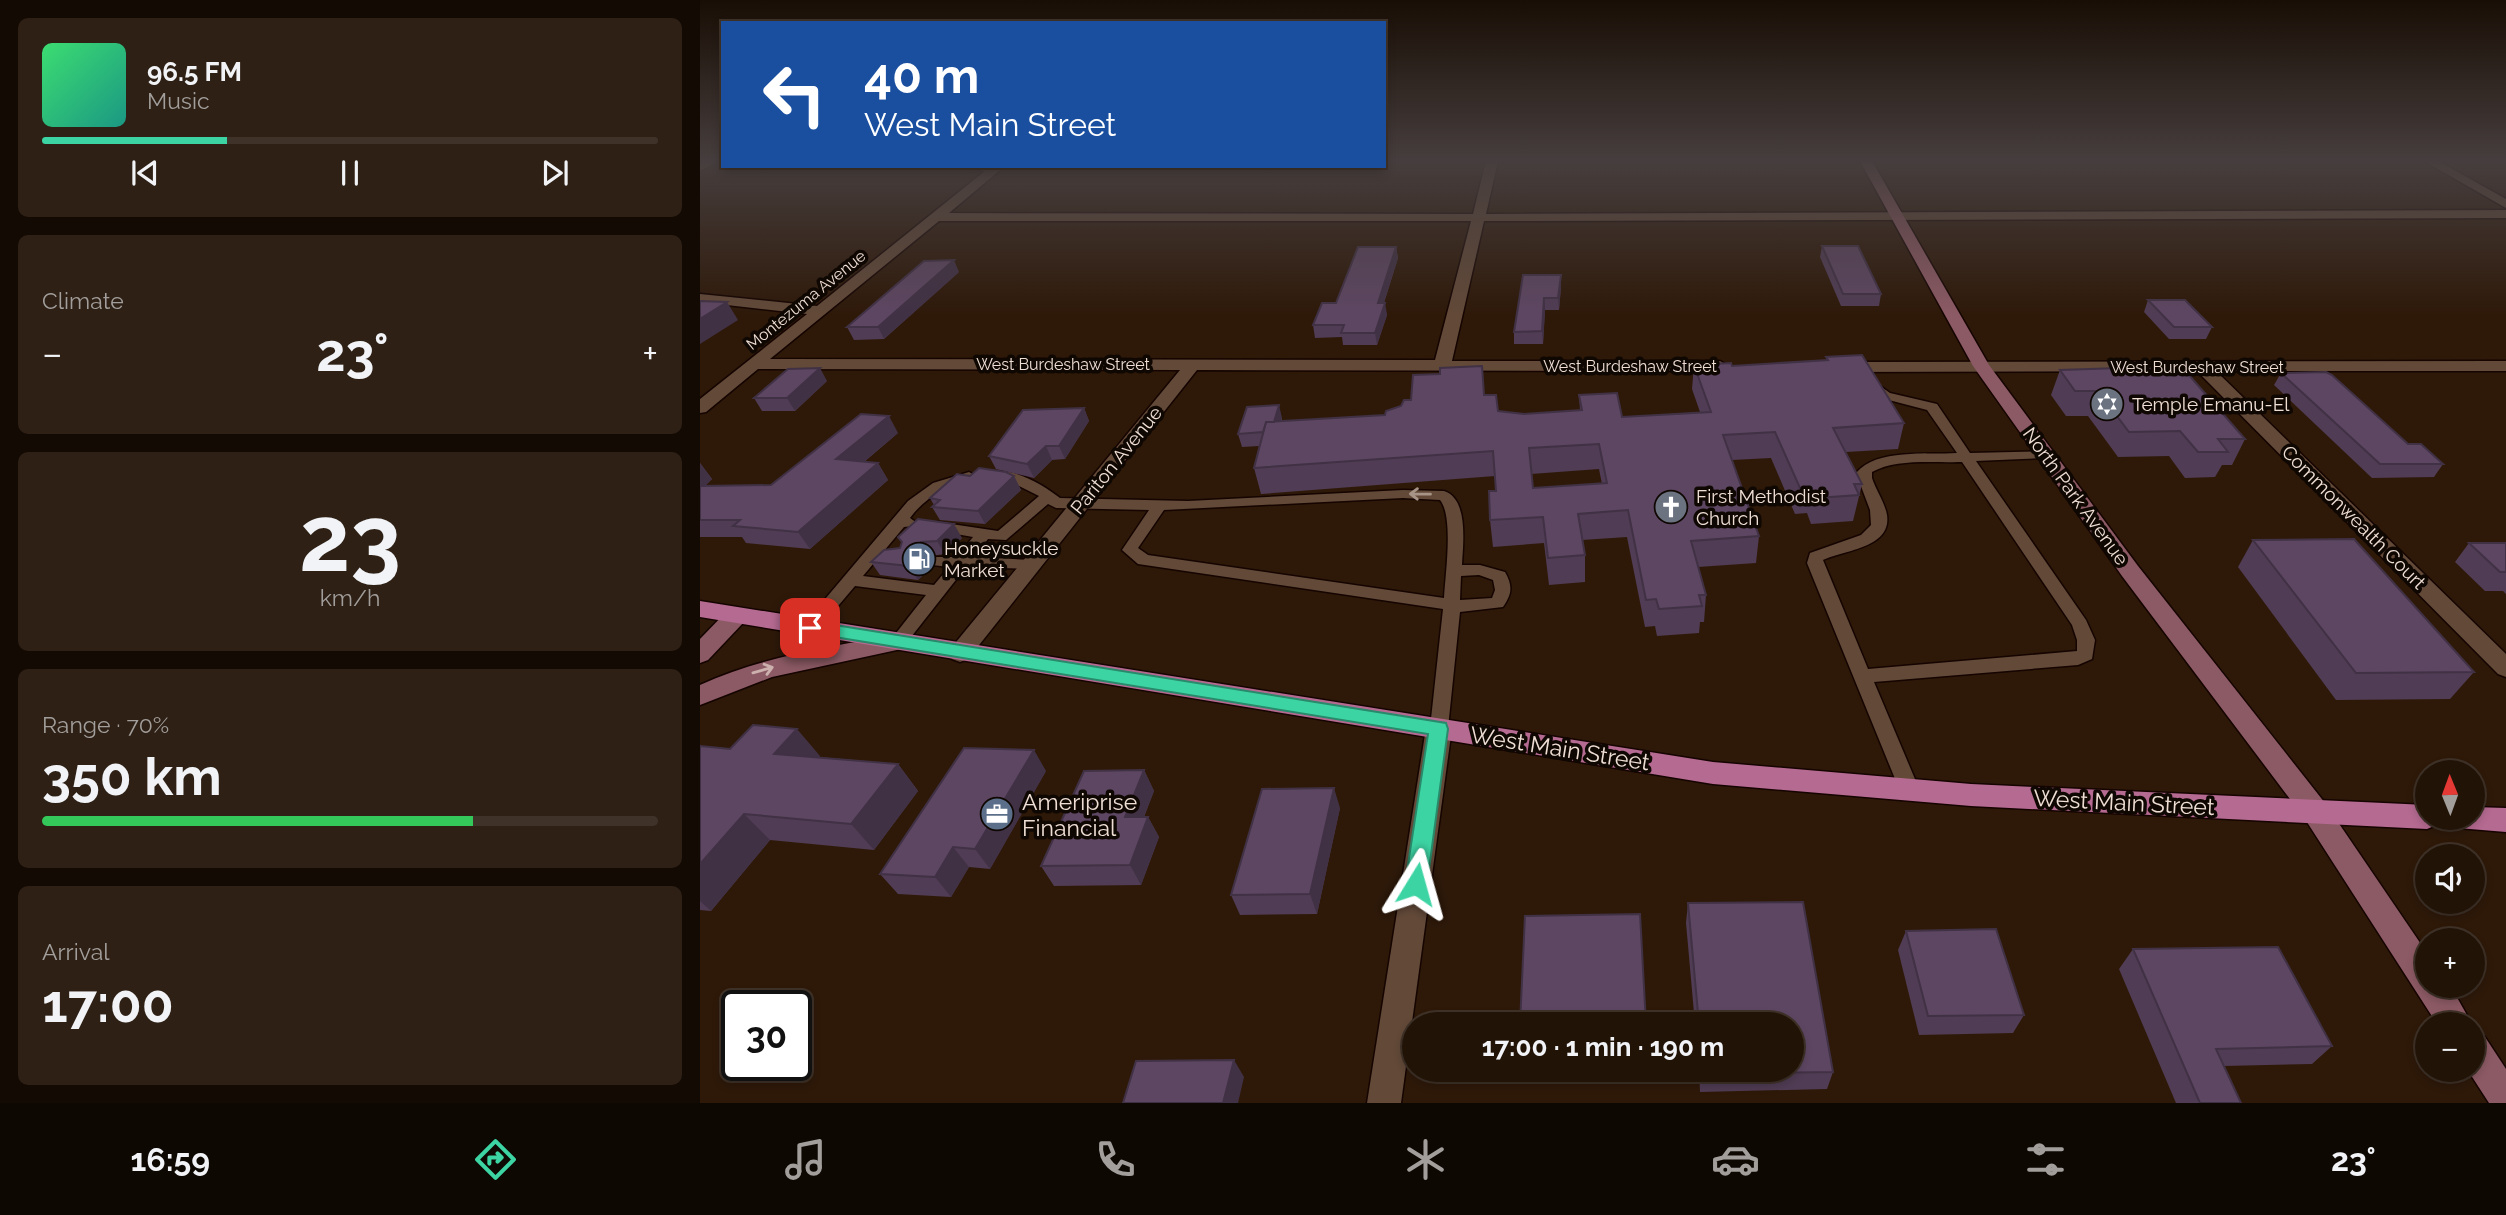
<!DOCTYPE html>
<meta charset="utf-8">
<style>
:root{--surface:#221307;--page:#2e2015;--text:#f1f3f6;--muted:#a29e9b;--line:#3f3228;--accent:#3dd4a3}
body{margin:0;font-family:Raleway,sans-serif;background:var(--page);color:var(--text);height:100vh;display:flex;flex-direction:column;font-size:26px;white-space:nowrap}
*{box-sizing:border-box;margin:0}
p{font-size:23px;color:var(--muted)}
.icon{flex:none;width:38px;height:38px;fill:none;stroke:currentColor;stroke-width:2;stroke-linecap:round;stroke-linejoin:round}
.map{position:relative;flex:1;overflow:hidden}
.panel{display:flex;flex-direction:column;gap:18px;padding:18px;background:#130a04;width:700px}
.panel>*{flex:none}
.banner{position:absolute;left:21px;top:21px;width:665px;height:147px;border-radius:0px;box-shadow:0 4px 10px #0003,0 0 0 2px var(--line);background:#1a4fa0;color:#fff;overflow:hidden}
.needle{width:46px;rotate:359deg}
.tools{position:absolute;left:1715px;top:760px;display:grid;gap:14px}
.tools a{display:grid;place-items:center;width:70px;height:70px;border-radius:50%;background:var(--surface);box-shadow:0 4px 10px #0003,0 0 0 2px var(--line);font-size:35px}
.speed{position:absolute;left:21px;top:990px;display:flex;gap:14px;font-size:35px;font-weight:700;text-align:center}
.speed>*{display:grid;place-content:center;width:91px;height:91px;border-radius:50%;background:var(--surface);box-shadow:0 4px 10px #0003,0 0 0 2px var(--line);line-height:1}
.speed .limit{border:4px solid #111;border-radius:10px;background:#fff;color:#111}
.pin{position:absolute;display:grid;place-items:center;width:60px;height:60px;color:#fff;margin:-30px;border-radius:14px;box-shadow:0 4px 10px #0006}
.me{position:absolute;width:77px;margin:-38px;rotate:8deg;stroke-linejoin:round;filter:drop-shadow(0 0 5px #0008)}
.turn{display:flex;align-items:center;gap:24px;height:147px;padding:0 28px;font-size:32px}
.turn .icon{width:91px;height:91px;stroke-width:2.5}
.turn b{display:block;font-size:49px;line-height:60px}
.big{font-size:52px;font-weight:700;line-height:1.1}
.panel .card{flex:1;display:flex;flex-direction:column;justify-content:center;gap:10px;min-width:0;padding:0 24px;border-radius:10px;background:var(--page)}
.panel .dial{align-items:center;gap:0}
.dial b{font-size:91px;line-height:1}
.song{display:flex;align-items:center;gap:21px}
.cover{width:84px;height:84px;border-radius:10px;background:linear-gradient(135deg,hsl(140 70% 55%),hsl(170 70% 35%))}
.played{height:7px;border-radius:4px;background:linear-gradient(90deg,var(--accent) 30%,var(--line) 30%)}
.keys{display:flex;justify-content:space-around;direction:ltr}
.heat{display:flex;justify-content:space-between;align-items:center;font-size:38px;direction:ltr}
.charge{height:10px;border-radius:5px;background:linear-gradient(90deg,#34c759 70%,var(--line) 0)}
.trip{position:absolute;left:702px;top:1012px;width:402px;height:70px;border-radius:35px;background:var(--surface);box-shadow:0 4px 10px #0003,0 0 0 2px var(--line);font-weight:700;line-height:70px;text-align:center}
.tabs{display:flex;height:112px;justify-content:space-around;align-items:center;background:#0e0803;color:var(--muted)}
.tabs .icon{width:49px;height:49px}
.tabs .active{color:var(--accent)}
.tabs b{font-size:32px;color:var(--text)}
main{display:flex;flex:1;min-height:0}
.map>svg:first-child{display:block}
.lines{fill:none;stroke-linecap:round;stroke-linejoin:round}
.lane-casing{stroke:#150400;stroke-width:3}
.street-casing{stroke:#150400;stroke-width:3}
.secondary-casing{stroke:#150400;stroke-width:3}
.primary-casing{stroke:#150400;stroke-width:3}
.lane{fill:#624938;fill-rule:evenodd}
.street{fill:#624938;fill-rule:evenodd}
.secondary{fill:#8c5a64;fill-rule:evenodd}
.primary{fill:#b56a91;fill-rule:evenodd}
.wall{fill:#503c54;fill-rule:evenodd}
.shaded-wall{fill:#413145}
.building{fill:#5d4662;stroke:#413145;stroke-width:2;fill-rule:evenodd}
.oneway{stroke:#a89486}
.oneway2{stroke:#ccb0ad}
.route{fill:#3dd4a3;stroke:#288a6a;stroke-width:2}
.labels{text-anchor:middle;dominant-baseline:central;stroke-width:7;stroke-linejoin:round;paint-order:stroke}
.far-street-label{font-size:16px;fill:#eeded4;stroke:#0f0702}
.poi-label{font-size:19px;fill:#eeded4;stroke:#0f0702;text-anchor:start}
.street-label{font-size:19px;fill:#eeded4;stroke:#0f0702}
.near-street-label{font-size:23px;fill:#eeded4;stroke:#0f0702}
.near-poi-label{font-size:23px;fill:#eeded4;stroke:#0f0702;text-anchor:start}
</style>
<main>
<section class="panel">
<div class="card">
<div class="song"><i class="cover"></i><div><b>96.5 FM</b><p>Music</p></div></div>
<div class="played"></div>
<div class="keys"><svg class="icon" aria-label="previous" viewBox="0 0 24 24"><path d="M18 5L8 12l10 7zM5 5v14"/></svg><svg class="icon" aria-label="pause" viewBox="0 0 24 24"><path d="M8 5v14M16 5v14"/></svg><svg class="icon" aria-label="next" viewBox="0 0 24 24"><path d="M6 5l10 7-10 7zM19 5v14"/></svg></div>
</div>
<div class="card"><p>Climate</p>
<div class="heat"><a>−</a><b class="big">23°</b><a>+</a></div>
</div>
<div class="card dial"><b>23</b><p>km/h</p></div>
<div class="card"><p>Range · 70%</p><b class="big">350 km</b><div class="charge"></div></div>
<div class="card"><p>Arrival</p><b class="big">17:00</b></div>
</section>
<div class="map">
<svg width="1806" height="1103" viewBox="0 0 1806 1103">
<rect width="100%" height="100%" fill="#2e1909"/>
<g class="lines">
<defs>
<g id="lane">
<path d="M 1173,381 L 1190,393 L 1237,404 L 1270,453 L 1349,451 L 1351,454 L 1344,458 L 1276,461 L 1386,620 L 1395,640 L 1392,659 L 1378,665 L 1174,682 L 1220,791 L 1217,797 L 1210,799 L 1203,797 L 1200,791 L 1107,563 L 1110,553 L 1161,535 L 1171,525 L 1170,510 L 1156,473 C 1177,448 1227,455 1257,453 L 1227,410 L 1181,398 L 1167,385 ZM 1262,462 L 1372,625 L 1377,640 L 1377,651 L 1168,669 L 1123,560 C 1144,550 1192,548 1187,515 C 1185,503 1176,490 1172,478 L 1172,472 C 1196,458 1235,463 1262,462 Z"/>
<path d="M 269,472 L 276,476 L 274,479 C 248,486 226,496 210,518 L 217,523 L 214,526 L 204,527 L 163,576 L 234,585 L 249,567 L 232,565 L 230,561 L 232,557 L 257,557 L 273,537 L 233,530 L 230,527 L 233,524 L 238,522 L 298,531 L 339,496 L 309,481 L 290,479 L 288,476 C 305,461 345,486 360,498 L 488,501 L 703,490 L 744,491 C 769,499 763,544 762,565 L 780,565 L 805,572 C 813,586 812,594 803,607 L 760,612 L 748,728 L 746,733 L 739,736 L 732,733 L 730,728 L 743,609 L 438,564 L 422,550 L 449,510 L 356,508 L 348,504 L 306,540 L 288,539 L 274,557 L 331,560 L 339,565 L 337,569 L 266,567 L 204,646 L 192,646 L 189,642 L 226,595 L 155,586 L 116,632 L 104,632 L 101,628 L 104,624 L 208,501 L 233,483 ZM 703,498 L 740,500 C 754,517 745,576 744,598 L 448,555 L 438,548 L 464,510 ZM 779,575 L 793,580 L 795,590 L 792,598 L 760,600 L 761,576 Z"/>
</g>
<g id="street">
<polygon points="4,161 19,161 0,171 0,163"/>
<path d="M 786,161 L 798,161 L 786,214 L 1806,210 L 1806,218 L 784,221 L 752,361 L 1020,361 L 1028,366 L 1020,371 L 497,370 L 268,659 L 260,662 L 252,659 L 248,653 L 252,647 L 480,370 L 58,369 L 6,412 L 0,413 L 0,399 L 107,314 L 0,302 L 0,294 L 117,306 L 285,171 L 261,166 L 305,166 L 249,213 L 773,214 ZM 239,221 L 771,221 L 735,360 L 70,359 Z"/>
<polygon points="1724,161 1738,161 1806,199 1806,208"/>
<polygon points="1806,361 1806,371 1516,371 1806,654 1806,677 1798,674 1497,371 1143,372 1135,367 1143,362"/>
<polygon points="739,718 748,721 752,728 701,1103 667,1103 726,728 730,721"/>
</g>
<g id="secondary">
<polygon points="1160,161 1172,161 1289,365 1438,566 1625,803 1727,953 1727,985 1750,985 1772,1024 1737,1024 1605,819 1422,576 1273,366"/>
<polygon points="36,608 44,610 47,616 44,622 8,660 0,663 0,639 28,610"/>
<path d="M 198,634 L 206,636 L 210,642 L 206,648 L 72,677 L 0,705 L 0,685 C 63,656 131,647 198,634 Z"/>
<polygon points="1773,1032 1785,1037 1806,1069 1806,1103 1789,1103 1767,1069 1773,1069"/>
</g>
<polygon id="primary" points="0,601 1013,762 1271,784 1727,805 1727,817 1773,817 1773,807 1806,808 1806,832 1734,826 1727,829 1271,806 1013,784 0,617"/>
</defs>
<use href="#lane" class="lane-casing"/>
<use href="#street" class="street-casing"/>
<use href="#secondary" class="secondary-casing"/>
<use href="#primary" class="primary-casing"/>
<use href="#lane" class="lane"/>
<use href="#street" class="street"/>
<use href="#secondary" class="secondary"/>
<use href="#primary" class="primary"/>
</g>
<g class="wall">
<polygon points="1122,246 1181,294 1179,306 1141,306 1120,257"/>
<polygon points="696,247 698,258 684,303 687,315 677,345 643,345 642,337 615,338 613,325"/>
<polygon points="259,272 184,339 154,340 147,327"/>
<polygon points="823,275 861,287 859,310 845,310 843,344 814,344 814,332"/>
<polygon points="1448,300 1512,327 1506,339 1469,339 1444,312"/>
<path d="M 1126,357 L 1204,423 L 1198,449 L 1146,452 L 1162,484 L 1153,521 L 1111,524 L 1107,513 L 1095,514 L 1071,458 L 1032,460 L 1059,536 L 1056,563 L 998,567 L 1006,595 L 1004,622 L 1000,622 L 999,633 L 957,636 L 955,626 L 945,627 L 927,537 L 882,540 L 885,555 L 885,582 L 849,585 L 844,543 L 793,547 L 790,520 L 796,491 L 795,476 L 561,494 L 554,468 L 559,446 L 542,447 L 538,434 L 582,418 L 582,421 L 685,415 L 785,395 L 798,411 L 824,414 L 880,410 L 879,395 L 922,417 L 1000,412 L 992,389 L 994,365 L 1032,366 L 1126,360 ZM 899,469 L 902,484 L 833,488 L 831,474 Z"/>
<polygon points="1360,370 1545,439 1532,465 1522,465 1515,477 1485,478 1469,456 1418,457 1388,416 1366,416 1351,395"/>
<polygon points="1581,373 1708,444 1743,464 1734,477 1672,478 1574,385"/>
<polygon points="127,381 95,411 62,411 54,398"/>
<polygon points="384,408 389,421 365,459 352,460 334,478 296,469 289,456"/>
<polygon points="198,433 164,462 178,463 188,480 110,549 46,543 42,537 0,537 0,463 12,479 5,486 71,485"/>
<polygon points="270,476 314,476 321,490 285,524 240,520 232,507 234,505 230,498"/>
<polygon points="262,538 245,554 230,556 228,562 231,567 218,580 180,575 171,562 200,548 202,543"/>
<polygon points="1553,540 1774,672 1750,699 1636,700 1538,567"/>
<polygon points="1769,543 1806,543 1806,594 1803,591 1785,591 1755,562"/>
<polygon points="0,746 120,756 119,757 198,764 218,791 174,850 70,840 11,911 0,910"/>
<polygon points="444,770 454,791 444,817 448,817 459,837 441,885 354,886 341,866"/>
<polygon points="346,771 290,869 269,867 251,897 198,894 180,874"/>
<polygon points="640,808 617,914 540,915 531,895"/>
<polygon points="1103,902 1133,1072 1127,1089 1000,1092 999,1069 1092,1069 1092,1024 995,1024 986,923 988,903"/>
<polygon points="1206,931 1324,1015 1313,1033 1219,1035 1198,950"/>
<polygon points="1433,949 1632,1046 1612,1064 1524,1066 1541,1103 1476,1103 1419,969"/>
</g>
<g class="shaded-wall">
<polygon points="696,247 698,258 680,315 678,303"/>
<polygon points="254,260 259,272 184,339 178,327"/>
<polygon points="861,275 861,287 859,310 858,298"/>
<polygon points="844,298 845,310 843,344 842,331"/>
<polygon points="27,302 38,320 0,344 0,319"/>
<polygon points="685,303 687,315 677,345 675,333"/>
<polygon points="120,368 127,381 95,411 87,398"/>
<polygon points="579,405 582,418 574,445 571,432"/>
<polygon points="384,408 389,421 365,459 359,446"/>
<polygon points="189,416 198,433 147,476 136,459"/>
<polygon points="346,446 352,460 334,478 327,464"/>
<polygon points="0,463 12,479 0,490"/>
<polygon points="178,463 188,480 110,549 98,532"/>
<polygon points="314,476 321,490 285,524 278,511"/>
<polygon points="254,524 262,538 245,554 237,541"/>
<polygon points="221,542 230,556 228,562 231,567 218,580 209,566 219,548"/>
<polygon points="97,729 120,756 98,781 74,754"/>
<polygon points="334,750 346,771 290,869 275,849"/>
<polygon points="198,764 218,791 174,850 151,824"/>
<polygon points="444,770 454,791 436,837 425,817"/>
<polygon points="634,788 640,808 617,914 610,894"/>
<polygon points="44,814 70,840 11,911 0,901 0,864"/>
<polygon points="448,817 459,837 441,885 430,865"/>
<polygon points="253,847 269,867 251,897 235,877"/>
<polygon points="534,1060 544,1077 538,1103 523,1103"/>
</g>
<g class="building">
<polygon points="1122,246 1158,246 1181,294 1143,294"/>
<polygon points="658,247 696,247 678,303 685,303 675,333 641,333 644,325 613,325 622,303 636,303"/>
<polygon points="254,260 178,327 147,327 224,261"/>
<polygon points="823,275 861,275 858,298 844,298 842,331 814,332"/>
<polygon points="1448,300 1485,300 1512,327 1474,327"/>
<polygon points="0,301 27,302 0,319"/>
<path d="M 1162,355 L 1204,423 L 1133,428 L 1162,484 L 1154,484 L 1159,495 L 1116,498 L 1111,487 L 1100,488 L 1075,432 L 1023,435 L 1059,536 L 991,541 L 1006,595 L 999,595 L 1002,606 L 959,609 L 956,599 L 946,600 L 928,510 L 878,514 L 885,555 L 848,558 L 843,517 L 790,520 L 789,491 L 796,491 L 793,451 L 554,468 L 566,422 L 685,415 L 686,411 L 701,406 L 704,400 L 711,400 L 713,375 L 740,374 L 740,368 L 782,366 L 784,395 L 796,395 L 798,411 L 824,414 L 882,410 L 879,395 L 917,393 L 922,417 L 1011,412 L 994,365 L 1031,363 L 1032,366 L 1128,360 L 1126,357 ZM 899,444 L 907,483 L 833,488 L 829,448 Z"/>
<polygon points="1481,366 1545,439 1518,439 1528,452 1498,452 1480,431 1429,432 1398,391 1375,391 1360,370"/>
<polygon points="120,368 87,398 54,398 88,369"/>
<polygon points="1626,372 1632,375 1708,444 1721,444 1743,464 1680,464 1581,373"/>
<polygon points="579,405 574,422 566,422 563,432 538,434 547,407"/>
<polygon points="384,408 359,446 346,446 327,464 289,456 323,410"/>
<polygon points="161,414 189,416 136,459 178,463 98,532 33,526 40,520 0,520 0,486 71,485"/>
<polygon points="279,468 306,472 314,476 278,511 232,507 240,500 230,498 257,474 270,476"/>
<polygon points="218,519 254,524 237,541 221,542 219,548 223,554 209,566 171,562 184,550 200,548 202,542 198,537"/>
<polygon points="1654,539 1774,672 1656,673 1553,540"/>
<polygon points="1769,543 1806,543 1806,572 1800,572"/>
<polygon points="53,725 97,729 74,754 198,764 151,824 44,814 0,864 0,746 30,749"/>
<polygon points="264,748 334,750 275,849 253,847 235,877 180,874"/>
<polygon points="444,770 425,817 448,817 430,865 341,866 384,771"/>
<polygon points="634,788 610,894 531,895 562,789"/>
<polygon points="1103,902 1133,1072 1003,1074 1003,1069 1092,1069 1092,1024 999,1024 988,903"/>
<polygon points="940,914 946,1024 820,1024 825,916"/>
<polygon points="1296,929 1324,1015 1228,1016 1206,931"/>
<polygon points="1578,947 1632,1046 1516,1049 1541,1103 1500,1103 1433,949"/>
<polygon points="534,1060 523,1103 423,1103 436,1061"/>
</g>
<defs><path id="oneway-shaft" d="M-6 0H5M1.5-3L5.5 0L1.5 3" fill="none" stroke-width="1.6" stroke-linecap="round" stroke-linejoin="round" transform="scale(1.75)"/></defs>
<use class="oneway" href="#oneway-shaft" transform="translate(720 494) rotate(-179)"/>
<use class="oneway2" href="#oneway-shaft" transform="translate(63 670) rotate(-16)"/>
<linearGradient id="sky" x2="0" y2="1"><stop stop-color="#190e05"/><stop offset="0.51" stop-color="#463e3e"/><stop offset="1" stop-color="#463e3e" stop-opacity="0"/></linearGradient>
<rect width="1806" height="315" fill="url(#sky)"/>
<polygon class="route" points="110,621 746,723 748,729 727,884 724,891 716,894 708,891 705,884 728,734 104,632 102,628 104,623"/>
<defs>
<symbol id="synagogue-disc" viewBox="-11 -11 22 22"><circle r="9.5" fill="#6b7280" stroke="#0f0702"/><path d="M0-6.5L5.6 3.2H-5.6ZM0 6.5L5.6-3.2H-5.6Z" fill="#fff"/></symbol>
<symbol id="church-disc" viewBox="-11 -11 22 22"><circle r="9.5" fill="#6b7280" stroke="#0f0702"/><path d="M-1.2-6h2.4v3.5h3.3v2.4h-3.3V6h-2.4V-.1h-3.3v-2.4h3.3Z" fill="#fff"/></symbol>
<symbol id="fuel-disc" viewBox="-11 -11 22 22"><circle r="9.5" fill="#5c6f8a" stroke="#0f0702"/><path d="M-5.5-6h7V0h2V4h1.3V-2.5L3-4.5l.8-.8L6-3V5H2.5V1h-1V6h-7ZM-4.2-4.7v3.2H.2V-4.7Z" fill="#fff"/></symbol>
<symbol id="office-disc" viewBox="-11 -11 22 22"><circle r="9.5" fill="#5c6f8a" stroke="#0f0702"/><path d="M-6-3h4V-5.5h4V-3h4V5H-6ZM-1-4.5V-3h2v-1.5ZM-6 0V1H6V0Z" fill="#fff"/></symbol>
</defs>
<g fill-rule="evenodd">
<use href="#synagogue-disc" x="1388" y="385" width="38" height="38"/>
<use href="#church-disc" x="952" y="488" width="38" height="38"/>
<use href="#fuel-disc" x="200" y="540" width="38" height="38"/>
<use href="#office-disc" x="278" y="795" width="38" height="38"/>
</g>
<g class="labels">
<g class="far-street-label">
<text transform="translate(106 300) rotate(-39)">Montezuma Avenue</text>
<text x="363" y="364">West Burdeshaw Street</text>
<text x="930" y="366">West Burdeshaw Street</text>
<text x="1497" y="367">West Burdeshaw Street</text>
</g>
<g class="poi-label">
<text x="1432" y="404">Temple Emanu-El</text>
<text x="996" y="496">First Methodist<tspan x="996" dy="22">Church</tspan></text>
<text x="244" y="548">Honeysuckle<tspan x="244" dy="22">Market</tspan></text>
</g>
<g class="street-label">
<text transform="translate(416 460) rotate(-51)">Pariton Avenue</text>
<text transform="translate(1376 496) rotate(54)">North Park Avenue</text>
<text transform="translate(1654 517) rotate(45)">Commonwealth Court</text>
</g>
<g class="near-street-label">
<text transform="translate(860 748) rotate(9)">West Main Street</text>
<text transform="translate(1424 802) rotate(3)">West Main Street</text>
</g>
<g class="near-poi-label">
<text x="322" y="801">Ameriprise<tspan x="322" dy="26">Financial</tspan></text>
</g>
</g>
</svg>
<div class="tools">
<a><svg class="needle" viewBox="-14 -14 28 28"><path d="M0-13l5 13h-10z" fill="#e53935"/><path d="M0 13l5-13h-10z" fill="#a29e9b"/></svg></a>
<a><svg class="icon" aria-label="sound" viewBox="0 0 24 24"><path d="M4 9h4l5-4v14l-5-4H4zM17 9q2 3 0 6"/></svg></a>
<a>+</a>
<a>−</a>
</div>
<div class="speed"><div class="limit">30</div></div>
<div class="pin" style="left:110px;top:628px;background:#d93025"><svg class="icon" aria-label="arrive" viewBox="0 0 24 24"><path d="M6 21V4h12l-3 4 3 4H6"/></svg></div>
<svg class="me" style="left:716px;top:884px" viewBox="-20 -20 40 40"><path d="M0-17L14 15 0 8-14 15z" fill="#3dd4a3" stroke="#fff" stroke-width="4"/></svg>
<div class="trip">17:00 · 1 min · 190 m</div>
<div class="banner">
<div class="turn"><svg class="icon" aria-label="left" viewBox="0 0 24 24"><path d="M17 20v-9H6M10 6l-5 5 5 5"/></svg><div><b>40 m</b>West Main Street</div></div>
</div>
</div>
</main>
<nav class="tabs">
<b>16:59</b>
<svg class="icon active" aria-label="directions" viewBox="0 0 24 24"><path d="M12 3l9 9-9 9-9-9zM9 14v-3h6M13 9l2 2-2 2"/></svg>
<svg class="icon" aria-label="music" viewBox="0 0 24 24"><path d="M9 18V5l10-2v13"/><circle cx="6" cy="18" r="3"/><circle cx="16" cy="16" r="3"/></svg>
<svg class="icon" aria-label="phone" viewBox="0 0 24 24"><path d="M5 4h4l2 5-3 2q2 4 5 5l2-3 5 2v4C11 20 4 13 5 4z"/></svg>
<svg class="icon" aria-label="climate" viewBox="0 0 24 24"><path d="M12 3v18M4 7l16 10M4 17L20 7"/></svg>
<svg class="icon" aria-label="car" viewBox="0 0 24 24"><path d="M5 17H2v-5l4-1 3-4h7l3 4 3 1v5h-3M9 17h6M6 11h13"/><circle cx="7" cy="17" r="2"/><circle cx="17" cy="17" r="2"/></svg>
<svg class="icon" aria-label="filters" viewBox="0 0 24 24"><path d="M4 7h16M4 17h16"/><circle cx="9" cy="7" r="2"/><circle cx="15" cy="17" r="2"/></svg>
<b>23°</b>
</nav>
